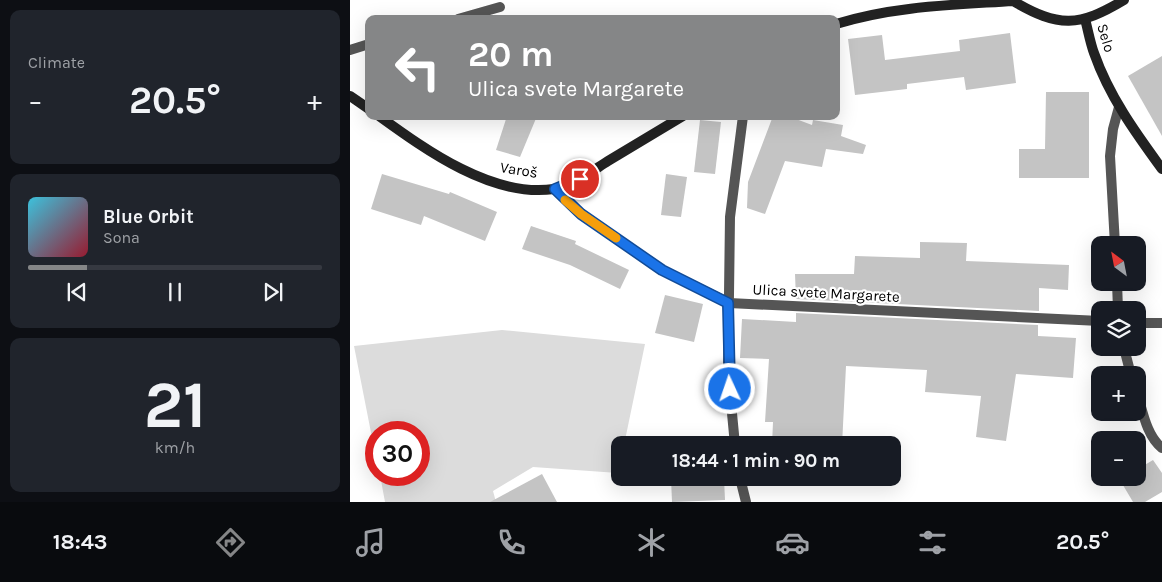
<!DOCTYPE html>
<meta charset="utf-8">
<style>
:root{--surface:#171b24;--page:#20242c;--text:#f1f3f6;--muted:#9ea1a6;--line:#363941;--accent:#858687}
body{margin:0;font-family:Karla,sans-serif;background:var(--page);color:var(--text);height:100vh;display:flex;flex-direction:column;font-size:19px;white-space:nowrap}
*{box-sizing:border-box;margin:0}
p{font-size:16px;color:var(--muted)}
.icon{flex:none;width:28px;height:28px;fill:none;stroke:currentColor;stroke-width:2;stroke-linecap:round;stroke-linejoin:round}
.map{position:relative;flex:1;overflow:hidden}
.panel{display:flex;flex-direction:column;gap:10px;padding:10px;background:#0d0f14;width:350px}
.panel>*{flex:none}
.hud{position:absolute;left:15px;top:15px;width:475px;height:105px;border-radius:10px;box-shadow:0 5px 20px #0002;background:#858687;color:#fff;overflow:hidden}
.needle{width:32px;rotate:328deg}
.tools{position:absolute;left:741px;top:236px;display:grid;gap:10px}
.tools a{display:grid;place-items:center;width:55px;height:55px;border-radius:10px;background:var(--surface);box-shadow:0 5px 20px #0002;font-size:25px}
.speed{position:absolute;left:15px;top:421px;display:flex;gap:10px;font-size:25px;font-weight:700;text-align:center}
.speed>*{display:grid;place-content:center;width:65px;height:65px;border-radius:50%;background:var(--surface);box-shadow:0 5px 20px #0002;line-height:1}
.speed .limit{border:8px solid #d22;background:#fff;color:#111}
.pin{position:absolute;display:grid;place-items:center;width:42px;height:42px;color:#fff;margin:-21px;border:2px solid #fff;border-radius:50%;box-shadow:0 1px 5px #0007}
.me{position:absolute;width:55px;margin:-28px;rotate:357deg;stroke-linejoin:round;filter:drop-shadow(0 0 4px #0008)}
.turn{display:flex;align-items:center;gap:18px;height:105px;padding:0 20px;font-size:22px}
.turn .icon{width:65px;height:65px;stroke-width:2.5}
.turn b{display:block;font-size:35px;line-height:42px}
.big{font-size:38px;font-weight:700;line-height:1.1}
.panel .card{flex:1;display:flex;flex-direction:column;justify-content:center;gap:8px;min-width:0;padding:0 18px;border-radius:10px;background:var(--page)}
.panel .dial{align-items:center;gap:0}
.dial b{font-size:65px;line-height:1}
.song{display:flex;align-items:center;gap:15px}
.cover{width:60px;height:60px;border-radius:8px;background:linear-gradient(135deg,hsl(190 70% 55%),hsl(350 70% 35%))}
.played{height:5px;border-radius:2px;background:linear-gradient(90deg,var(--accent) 20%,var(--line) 20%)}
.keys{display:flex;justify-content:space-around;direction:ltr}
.heat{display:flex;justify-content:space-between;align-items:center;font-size:28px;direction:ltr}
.trip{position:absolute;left:261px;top:436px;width:290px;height:50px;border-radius:10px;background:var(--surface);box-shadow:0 5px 20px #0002;font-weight:700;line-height:50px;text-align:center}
.tab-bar{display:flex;height:80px;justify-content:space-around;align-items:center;background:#090b0e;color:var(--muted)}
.tab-bar .icon{width:35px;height:35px}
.tab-bar .active{color:var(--accent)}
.tab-bar b{font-size:22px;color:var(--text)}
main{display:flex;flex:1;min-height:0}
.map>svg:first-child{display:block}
.green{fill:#dcdcdc}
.building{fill:#c4c4c4}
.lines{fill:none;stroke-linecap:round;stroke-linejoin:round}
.service{stroke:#555;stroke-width:10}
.minor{stroke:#555;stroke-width:10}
.secondary{stroke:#222;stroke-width:10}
.route-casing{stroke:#114b97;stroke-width:12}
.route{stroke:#1a73e8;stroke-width:9}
.slow{stroke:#f59e0b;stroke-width:9}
.labels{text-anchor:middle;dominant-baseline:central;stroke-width:4.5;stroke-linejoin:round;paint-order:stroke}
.street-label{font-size:15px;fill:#000;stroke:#fff}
</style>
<main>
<section class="panel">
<div class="card"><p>Climate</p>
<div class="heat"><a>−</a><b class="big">20.5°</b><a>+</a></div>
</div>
<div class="card">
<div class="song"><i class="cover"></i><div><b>Blue Orbit</b><p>Sona</p></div></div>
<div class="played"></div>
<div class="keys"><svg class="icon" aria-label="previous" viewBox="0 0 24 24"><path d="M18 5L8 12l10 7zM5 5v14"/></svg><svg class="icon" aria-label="pause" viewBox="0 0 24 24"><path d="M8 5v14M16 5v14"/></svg><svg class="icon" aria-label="next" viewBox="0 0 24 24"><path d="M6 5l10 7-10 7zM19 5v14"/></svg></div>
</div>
<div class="card dial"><b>21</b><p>km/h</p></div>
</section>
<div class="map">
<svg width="812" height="502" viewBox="0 0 812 502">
<rect width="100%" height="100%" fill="#fff"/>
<polygon class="green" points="152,330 295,344 274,445 270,445 270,462 268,473 183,467 143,491 146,502 35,502 30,475 69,475 69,432 26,432 26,458 4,346"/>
<g class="building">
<polygon points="660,33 666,83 616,90 614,77 557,84 557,89 505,95 498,39 532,35 535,60 610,51 609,40"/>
<polygon points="812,56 812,136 778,76"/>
<polygon points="696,92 739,92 739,178 669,178 669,149 695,149"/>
<polygon points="157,116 187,116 170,157 146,150"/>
<polygon points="423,116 438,116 462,125 463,120 493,125 491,136 516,145 513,154 476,149 472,167 435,161 415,214 397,208 398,182"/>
<polygon points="350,120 371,122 365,174 344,172"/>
<polygon points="32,174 99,194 100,192 147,212 135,241 74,216 71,225 21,209"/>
<polygon points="316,174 337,177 331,217 311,215"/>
<polygon points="181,226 226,241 225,244 279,270 270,289 220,265 172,249"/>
<polygon points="570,242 617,243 616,261 719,265 718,290 689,288 689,311 446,299 445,274 504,274 505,256 570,258"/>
<polygon points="315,295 353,304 344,342 305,333"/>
<polygon points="446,313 688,325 688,336 726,338 723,378 666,374 656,441 626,437 631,396 575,392 577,370 496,366 492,445 422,445 423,422 415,422 419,359 390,358 392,319 446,322"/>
<polygon points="803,460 812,473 812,492 795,502 783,502 770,480 775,478 788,478 788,469"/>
<polygon points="192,474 207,502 140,502"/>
<polygon points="321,478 374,478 375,500 322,502"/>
</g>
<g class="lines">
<g class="service">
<polyline points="108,19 150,7"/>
<polyline points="0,50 19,44"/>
</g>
<g class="minor">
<polyline points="205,189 231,214 312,270 379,303 750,321"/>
<polyline points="765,245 760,156 763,129 769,107"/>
<polyline points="767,282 768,310"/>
<polyline points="788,323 812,323"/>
<polyline points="774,348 781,375"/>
<path d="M 788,396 C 793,413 797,436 812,448"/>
<polyline points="385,445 378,371 380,217 393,116"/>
<polyline points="390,478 396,502"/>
</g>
<g class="secondary">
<path d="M 735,19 C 738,30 740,42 744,53 C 759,96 785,132 812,169"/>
<path d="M 486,24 C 544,6 603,5 663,1 C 709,28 729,27 774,0"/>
<polyline points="0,96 19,109"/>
<path d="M 29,116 C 76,150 142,198 204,189 C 223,186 242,171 258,161 C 283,146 308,131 333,116"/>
</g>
</g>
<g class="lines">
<defs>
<polyline id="route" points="230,179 205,189 231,214 312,270 378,303 380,389"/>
</defs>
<use href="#route" class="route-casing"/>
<use href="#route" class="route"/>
<polyline class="slow" points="215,200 231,214 266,238"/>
</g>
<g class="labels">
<g class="street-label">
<text transform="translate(756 38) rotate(73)">Selo</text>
<text transform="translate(169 170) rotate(9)">Varoš</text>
<text transform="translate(476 293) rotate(3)">Ulica svete Margarete</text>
</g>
</g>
</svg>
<div class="tools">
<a><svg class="needle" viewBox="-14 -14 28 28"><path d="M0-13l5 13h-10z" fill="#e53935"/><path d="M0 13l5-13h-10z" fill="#9ea1a6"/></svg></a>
<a><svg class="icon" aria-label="layers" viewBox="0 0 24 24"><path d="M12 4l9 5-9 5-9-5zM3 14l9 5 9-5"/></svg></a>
<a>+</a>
<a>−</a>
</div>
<div class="speed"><div class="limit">30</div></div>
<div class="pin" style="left:230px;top:179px;background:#d93025"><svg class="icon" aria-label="arrive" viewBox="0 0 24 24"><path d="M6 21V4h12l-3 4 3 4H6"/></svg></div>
<svg class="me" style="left:380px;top:389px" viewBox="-20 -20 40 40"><circle r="17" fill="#1a73e8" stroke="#fff" stroke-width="3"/><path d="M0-11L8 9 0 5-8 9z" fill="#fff"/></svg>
<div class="trip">18:44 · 1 min · 90 m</div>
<div class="hud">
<div class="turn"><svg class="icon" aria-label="left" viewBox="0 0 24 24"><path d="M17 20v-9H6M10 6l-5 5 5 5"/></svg><div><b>20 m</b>Ulica svete Margarete</div></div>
</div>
</div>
</main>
<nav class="tab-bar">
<b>18:43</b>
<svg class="icon active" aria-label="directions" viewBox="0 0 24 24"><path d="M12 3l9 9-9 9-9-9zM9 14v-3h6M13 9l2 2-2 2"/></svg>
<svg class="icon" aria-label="music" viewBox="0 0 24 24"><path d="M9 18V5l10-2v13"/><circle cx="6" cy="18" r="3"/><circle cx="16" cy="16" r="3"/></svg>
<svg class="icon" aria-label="phone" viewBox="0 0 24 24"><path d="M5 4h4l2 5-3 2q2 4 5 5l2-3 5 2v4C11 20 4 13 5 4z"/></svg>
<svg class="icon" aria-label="climate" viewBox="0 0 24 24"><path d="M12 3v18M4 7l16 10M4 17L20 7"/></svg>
<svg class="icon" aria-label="car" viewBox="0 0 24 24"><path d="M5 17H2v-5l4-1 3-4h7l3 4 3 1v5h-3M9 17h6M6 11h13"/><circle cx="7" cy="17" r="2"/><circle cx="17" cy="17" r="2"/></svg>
<svg class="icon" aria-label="filters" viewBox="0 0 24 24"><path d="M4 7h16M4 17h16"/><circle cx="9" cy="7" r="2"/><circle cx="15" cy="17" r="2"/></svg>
<b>20.5°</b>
</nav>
